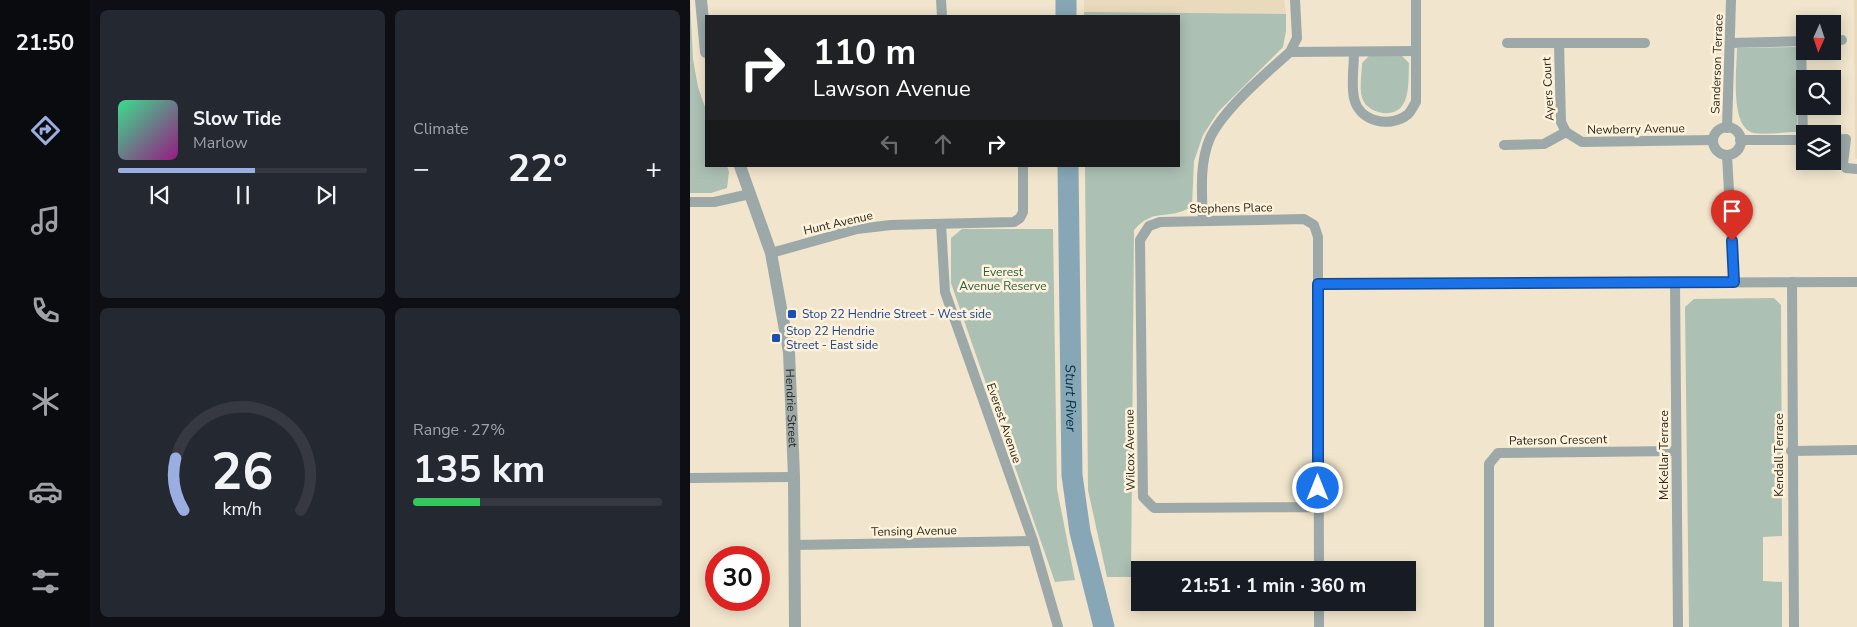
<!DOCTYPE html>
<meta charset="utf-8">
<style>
:root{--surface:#171b24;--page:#242831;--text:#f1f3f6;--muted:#9ea1a6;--line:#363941;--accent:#9baee2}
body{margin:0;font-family:"Nunito Sans",sans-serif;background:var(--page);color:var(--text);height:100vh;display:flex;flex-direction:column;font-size:19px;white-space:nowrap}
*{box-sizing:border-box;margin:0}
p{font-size:16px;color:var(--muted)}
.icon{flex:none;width:28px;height:28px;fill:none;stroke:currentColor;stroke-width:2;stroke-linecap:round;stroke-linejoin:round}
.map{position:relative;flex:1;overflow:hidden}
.sheet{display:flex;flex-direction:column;gap:10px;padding:10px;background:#0d0f14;width:600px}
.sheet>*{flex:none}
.guide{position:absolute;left:15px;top:15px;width:475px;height:152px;border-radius:0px;box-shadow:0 2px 12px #0003;background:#202124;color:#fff;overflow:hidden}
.needle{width:32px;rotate:183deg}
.controls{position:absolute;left:1106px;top:15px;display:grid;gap:10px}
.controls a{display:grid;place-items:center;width:45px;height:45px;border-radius:0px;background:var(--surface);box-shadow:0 2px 12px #0003;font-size:25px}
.speed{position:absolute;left:15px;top:546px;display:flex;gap:10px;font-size:25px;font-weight:700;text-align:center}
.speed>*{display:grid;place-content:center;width:65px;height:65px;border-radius:50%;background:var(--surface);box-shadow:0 2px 12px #0003;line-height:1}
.speed .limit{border:8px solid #d22;background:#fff;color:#111}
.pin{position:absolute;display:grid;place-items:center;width:42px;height:42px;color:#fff;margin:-51px -21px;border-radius:50% 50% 50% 0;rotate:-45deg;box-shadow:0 0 5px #0007}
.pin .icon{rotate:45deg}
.me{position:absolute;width:55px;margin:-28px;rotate:0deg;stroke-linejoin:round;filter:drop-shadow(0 0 4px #0008)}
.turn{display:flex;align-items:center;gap:18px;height:105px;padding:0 25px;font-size:22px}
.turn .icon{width:65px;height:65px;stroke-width:2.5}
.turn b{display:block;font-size:35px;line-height:42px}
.lanes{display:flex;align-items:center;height:48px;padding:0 25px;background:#0003;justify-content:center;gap:25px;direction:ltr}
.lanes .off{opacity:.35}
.big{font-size:38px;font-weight:700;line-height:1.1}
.sheet .tile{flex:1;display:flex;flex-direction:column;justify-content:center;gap:8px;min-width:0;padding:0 18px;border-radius:8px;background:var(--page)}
.sheet .dial{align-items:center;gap:0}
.dial svg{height:130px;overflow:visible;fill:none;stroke:var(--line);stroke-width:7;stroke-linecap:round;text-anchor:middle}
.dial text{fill:var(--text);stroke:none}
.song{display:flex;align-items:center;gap:15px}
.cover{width:60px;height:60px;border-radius:8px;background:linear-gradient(135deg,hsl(150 70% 55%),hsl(310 70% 35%))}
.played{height:5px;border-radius:2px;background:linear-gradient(90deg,var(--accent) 55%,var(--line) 55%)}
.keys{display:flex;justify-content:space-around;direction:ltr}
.heat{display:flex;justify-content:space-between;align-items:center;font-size:28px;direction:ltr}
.charge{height:8px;border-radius:4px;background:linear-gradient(90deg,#34c759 27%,var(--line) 0)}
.sheet .tiles{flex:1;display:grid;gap:10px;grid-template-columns:repeat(2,1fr)}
.trip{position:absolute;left:441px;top:561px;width:285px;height:50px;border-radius:0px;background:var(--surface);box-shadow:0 2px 12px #0003;font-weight:700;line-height:50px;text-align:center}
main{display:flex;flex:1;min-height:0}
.tabs{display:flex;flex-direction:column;width:90px;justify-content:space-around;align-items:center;background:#090b0e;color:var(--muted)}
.tabs .icon{width:35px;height:35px}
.tabs .current{color:var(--accent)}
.tabs b{font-size:22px;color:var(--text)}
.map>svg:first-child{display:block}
.built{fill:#eadabc}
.green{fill:#acc0b4}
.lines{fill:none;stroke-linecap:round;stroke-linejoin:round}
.river{stroke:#87a7b6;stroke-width:21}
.minor{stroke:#9ca9a8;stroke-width:10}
.tertiary{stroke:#9ca9a8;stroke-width:12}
.route-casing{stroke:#114b97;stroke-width:12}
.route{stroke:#1a73e8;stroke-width:9}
.transit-dot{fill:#1a4fb4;stroke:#fef2da;stroke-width:2}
.labels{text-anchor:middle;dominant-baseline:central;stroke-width:5;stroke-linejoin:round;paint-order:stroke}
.street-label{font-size:12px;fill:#2a261d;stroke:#fef2da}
.park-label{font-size:12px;fill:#295e45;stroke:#fef2da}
.transit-label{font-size:12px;fill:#164399;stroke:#fef2da;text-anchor:start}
.water-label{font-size:14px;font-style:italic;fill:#003142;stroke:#fef2da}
</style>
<main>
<nav class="tabs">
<b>21:50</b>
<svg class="icon current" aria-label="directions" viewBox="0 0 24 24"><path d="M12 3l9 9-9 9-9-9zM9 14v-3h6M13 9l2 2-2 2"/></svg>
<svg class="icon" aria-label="music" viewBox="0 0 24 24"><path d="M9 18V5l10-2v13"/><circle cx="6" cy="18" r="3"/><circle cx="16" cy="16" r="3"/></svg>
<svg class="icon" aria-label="phone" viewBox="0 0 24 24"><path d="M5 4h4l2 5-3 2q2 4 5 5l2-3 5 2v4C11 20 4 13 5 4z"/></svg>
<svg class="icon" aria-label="climate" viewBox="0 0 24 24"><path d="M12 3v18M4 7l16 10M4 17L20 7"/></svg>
<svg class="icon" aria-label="car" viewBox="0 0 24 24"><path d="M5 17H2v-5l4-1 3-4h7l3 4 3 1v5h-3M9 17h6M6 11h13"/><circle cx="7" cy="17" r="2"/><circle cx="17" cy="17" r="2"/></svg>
<svg class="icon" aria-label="filters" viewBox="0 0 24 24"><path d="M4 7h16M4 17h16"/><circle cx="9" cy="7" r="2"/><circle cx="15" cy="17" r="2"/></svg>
</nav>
<section class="sheet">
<div class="tiles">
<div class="tile">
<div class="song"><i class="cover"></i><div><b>Slow Tide</b><p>Marlow</p></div></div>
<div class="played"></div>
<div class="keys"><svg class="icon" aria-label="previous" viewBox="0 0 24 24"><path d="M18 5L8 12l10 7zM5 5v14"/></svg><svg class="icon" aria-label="pause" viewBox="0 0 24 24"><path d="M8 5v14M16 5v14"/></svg><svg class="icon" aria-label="next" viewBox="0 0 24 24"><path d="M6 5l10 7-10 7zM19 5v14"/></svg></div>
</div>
<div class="tile"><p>Climate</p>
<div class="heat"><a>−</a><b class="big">22°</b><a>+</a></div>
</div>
<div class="tile dial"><svg viewBox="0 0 100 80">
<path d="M14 69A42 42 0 1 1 86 69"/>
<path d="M14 69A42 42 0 0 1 9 37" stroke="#9baee2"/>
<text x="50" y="56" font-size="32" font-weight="700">26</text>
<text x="50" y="72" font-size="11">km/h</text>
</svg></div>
<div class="tile"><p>Range · 27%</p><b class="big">135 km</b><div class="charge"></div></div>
</div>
</section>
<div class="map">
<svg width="1167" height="627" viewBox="0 0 1167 627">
<rect width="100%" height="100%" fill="#f1e5cd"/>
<g class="built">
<polygon points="394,0 594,0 596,14 394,12"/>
<polygon points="1164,0 1167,0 1167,159 1165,159"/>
</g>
<g class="green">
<polygon points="0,0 3,59 8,87 16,110 16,166 37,166 39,172 37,188 21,193 0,193"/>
<path d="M 394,12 L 596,14 L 596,31 L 593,47 L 528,112 L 513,135 L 504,161 L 502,206 C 478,222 465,206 444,230 L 441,577 L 417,577 L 398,490 L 395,166 L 489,166 L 489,16 L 394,16 Z"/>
<path d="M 1107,47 L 1107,132 C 1094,132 1077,135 1064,133 C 1039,128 1047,68 1047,48 Z"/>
<path d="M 680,55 L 711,55 L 719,63 C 718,82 722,116 693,113 C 686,112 677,108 674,102 C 668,92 672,74 672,63 Z"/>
<polygon points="272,229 363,229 367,489 385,580 365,582 261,283 261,238"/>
<polygon points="1084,298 1091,305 1092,536 1073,537 1073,581 1092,582 1092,627 999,627 995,307 1004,299"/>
</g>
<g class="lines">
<g class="river">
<polyline points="376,0 376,16"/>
<path id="s1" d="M 378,166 L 382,475 L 390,532 L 414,627"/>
</g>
<g class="minor">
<polyline points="251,0 252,16"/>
<polyline points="1142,40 1152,40"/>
<polyline points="1111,41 1113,140"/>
<polyline points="817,43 955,43"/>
<polyline points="869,43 871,122 876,132"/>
<polyline points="1041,43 1115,41"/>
<polyline points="600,52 726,51"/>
<path d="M 664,52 C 664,67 661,84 664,98 C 669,122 700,128 717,115 C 721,112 723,106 726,102 L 726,0"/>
<circle cx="1037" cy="141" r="14"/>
<polyline points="1037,128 1041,0"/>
<polyline points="1050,140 1115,140"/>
<polyline points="1142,140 1156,139 1153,164 1156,168 1167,169"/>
<polyline points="814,145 854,144 876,132 892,142 1023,140"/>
<polyline points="1037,155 1044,283"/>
<polyline points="0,202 24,202 60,194"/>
<path d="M 513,221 C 512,195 509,163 520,138 C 533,110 576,73 600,52 L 607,38 L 605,0"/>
<polyline points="251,224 255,292 343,541 368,627"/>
<polyline points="81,253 167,229 201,225 324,222 330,218 333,212 333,166"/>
<polyline points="985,282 988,627"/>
<polyline points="1102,282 1104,627"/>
<polyline points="628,284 1167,282"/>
<polyline points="1101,451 1167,450"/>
<polyline points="0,478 104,477"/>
<polyline points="628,507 464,508 453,497 450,240 459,226 470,222 614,219 624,225 628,237 628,284 629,570"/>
<polyline points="105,545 343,541"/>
<polyline points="629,602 629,627"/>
<polyline points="799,627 799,464 808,453 986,451"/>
</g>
<g class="tertiary">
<polyline points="11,0 16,52"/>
<path id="s2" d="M 50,166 L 81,253 L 99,352 L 104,477 L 105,627"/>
</g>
</g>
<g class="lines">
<defs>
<polyline id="route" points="628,488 628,284 1044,282 1042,241"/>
</defs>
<use href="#route" class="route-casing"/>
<use href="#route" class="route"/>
</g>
<g class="transit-dot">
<rect x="97" y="309" width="10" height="10" rx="2.5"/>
<rect x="81" y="333" width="10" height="10" rx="2.5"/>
</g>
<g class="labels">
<g class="street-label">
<text transform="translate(1027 64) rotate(-88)">Sanderson Terrace</text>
<text transform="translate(858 89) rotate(-93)">Ayers Court</text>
<text transform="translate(946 129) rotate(-1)">Newberry Avenue</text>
<text transform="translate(541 208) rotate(-1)">Stephens Place</text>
<text transform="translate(148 223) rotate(-13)">Hunt Avenue</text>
<text stroke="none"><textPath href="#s2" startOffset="249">Hendrie Street</textPath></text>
<text transform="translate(314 423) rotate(71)">Everest Avenue</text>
<text transform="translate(868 440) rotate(-1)">Paterson Crescent</text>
<text transform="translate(440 450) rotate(-91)">Wilcox Avenue</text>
<text transform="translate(974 455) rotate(-90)">McKellar Terrace</text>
<text transform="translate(1089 455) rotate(-90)">Kendall Terrace</text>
<text transform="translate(224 531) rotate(-1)">Tensing Avenue</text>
</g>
<g class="park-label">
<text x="313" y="272">Everest<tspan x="313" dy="14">Avenue Reserve</tspan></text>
</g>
<g class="transit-label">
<text x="112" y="314">Stop 22 Hendrie Street - West side</text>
<text x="96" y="331">Stop 22 Hendrie<tspan x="96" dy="14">Street - East side</tspan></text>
</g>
<g class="water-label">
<text stroke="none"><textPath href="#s1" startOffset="232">Sturt River</textPath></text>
</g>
</g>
</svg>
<div class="controls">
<a><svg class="needle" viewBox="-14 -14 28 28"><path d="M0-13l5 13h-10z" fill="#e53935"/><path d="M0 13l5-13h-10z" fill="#9ea1a6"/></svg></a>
<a><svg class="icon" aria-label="search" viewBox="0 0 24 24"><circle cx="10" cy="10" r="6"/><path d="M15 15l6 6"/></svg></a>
<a><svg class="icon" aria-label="layers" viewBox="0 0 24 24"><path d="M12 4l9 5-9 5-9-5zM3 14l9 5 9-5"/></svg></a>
</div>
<div class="speed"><div class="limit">30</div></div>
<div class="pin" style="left:1042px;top:241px;background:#d93025"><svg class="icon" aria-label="arrive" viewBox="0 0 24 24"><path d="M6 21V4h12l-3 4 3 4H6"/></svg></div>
<svg class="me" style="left:628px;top:488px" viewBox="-20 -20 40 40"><circle r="17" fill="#1a73e8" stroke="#fff" stroke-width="3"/><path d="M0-11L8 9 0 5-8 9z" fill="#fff"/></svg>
<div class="trip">21:51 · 1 min · 360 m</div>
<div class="guide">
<div class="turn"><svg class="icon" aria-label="right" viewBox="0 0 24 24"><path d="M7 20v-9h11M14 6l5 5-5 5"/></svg><div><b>110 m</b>Lawson Avenue</div></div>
<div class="lanes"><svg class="icon off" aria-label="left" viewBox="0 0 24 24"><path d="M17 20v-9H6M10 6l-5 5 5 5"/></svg><svg class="icon off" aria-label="ahead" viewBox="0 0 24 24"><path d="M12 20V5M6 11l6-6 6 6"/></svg><svg class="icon" aria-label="right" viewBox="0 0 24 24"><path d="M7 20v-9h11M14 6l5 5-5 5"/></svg></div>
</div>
</div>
</main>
